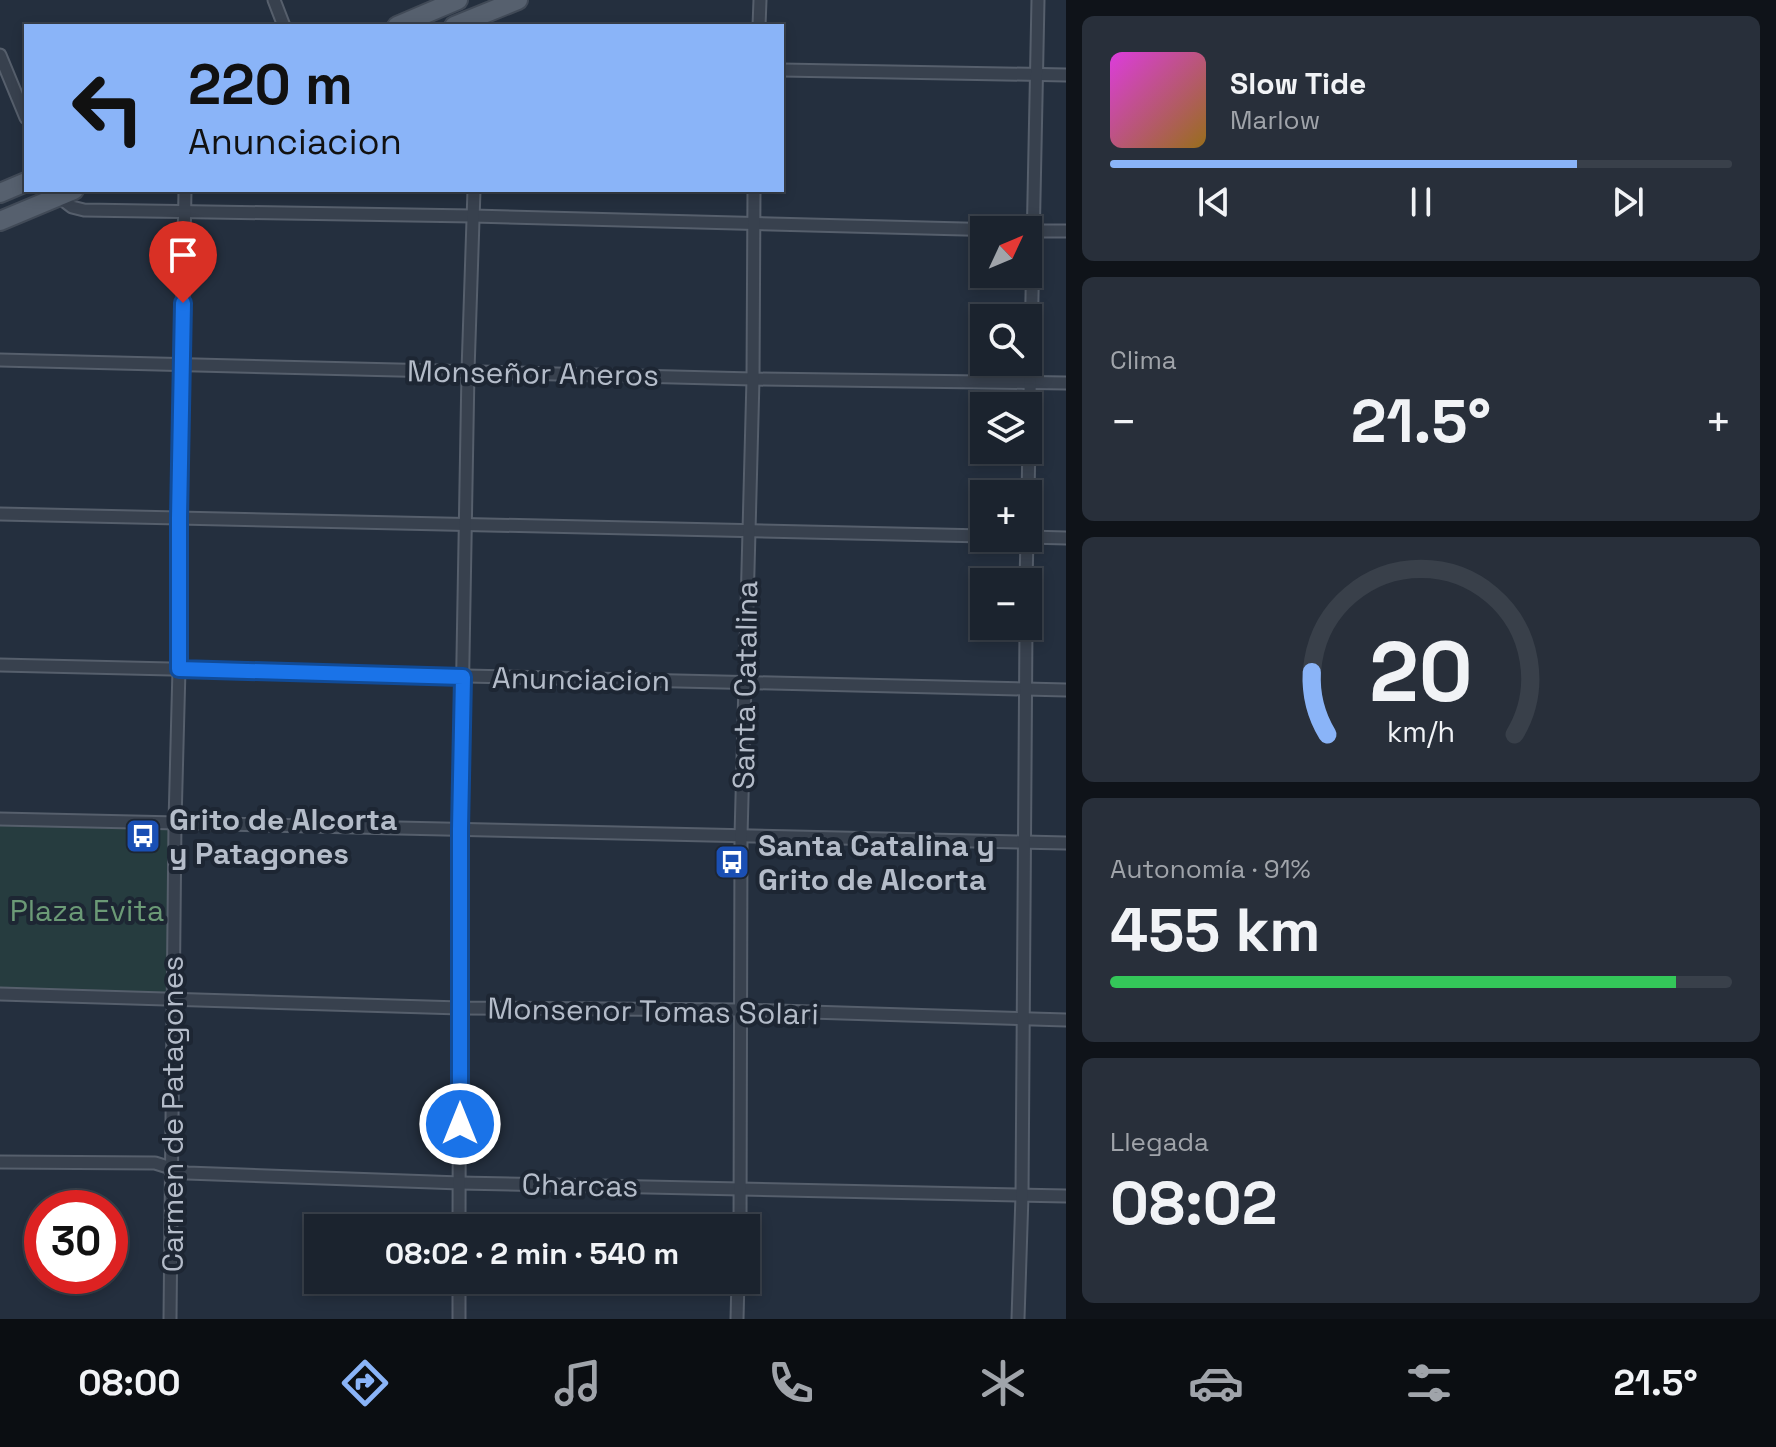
<!DOCTYPE html>
<html lang="es">
<meta charset="utf-8">
<style>
:root{--surface:#1b232e;--page:#282f3a;--text:#f1f3f6;--muted:#a0a4aa;--line:#39404a;--accent:#8ab4f8}
body{margin:0;font-family:"Space Grotesk",sans-serif;background:var(--page);color:var(--text);height:100vh;display:flex;flex-direction:column;font-size:30px;white-space:nowrap}
*{box-sizing:border-box;margin:0}
p{font-size:26px;color:var(--muted)}
.icon{flex:none;width:44px;height:44px;fill:none;stroke:currentColor;stroke-width:2;stroke-linecap:round;stroke-linejoin:round}
.map{position:relative;flex:1;overflow:hidden}
.side{display:flex;flex-direction:column;gap:16px;padding:16px;background:#0f1319;width:710px}
.side>*{flex:none}
.banner{position:absolute;left:24px;top:24px;width:760px;height:168px;border-radius:0px;box-shadow:0 4px 12px #0003,0 0 0 2px var(--line);background:#8ab4f8;color:#111;overflow:hidden}
.needle{width:52px;rotate:46deg}
.controls{position:absolute;left:970px;top:216px;display:grid;gap:16px}
.controls a{display:grid;place-items:center;width:72px;height:72px;border-radius:0px;background:var(--surface);box-shadow:0 4px 12px #0003,0 0 0 2px var(--line);font-size:40px}
.speed{position:absolute;left:24px;top:1190px;display:flex;gap:16px;font-size:40px;font-weight:700;text-align:center}
.speed>*{display:grid;place-content:center;width:104px;height:104px;border-radius:50%;background:var(--surface);box-shadow:0 4px 12px #0003,0 0 0 2px var(--line);line-height:1}
.speed .limit{border:12px solid #d22;background:#fff;color:#111}
.pin{position:absolute;display:grid;place-items:center;width:68px;height:68px;color:#fff;margin:-82px -34px;border-radius:50% 50% 50% 0;rotate:-45deg;box-shadow:0 0 8px #0007}
.pin .icon{rotate:45deg}
.me{position:absolute;width:88px;margin:-44px;rotate:0deg;stroke-linejoin:round;filter:drop-shadow(0 0 6px #0008)}
.turn{display:flex;align-items:center;gap:28px;height:168px;padding:0 32px;font-size:36px}
.turn .icon{width:104px;height:104px;stroke-width:2.5}
.turn b{display:block;font-size:56px;line-height:68px}
.big{font-size:60px;font-weight:600;line-height:1.1}
.side .widget{flex:1;display:flex;flex-direction:column;justify-content:center;gap:12px;min-width:0;padding:0 28px;border-radius:12px;background:var(--page)}
.side .dial{align-items:center;gap:0}
.dial svg{height:208px;overflow:visible;fill:none;stroke:var(--line);stroke-width:7;stroke-linecap:round;text-anchor:middle}
.dial text{fill:var(--text);stroke:none}
.song{display:flex;align-items:center;gap:24px}
.cover{width:96px;height:96px;border-radius:12px;background:linear-gradient(135deg,hsl(300 70% 55%),hsl(40 70% 35%))}
.played{height:8px;border-radius:4px;background:linear-gradient(90deg,var(--accent) 75%,var(--line) 75%)}
.keys{display:flex;justify-content:space-around;direction:ltr}
.heat{display:flex;justify-content:space-between;align-items:center;font-size:44px;direction:ltr}
.charge{height:12px;border-radius:6px;background:linear-gradient(90deg,#34c759 91%,var(--line) 0)}
.trip{position:absolute;left:304px;top:1214px;width:456px;height:80px;border-radius:0px;background:var(--surface);box-shadow:0 4px 12px #0003,0 0 0 2px var(--line);font-weight:600;line-height:80px;text-align:center}
.dock{display:flex;height:128px;justify-content:space-around;align-items:center;background:#0b0e12;color:var(--muted)}
.dock .icon{width:56px;height:56px}
.dock .active{color:var(--accent)}
.dock b{font-size:36px;color:var(--text)}
main{display:flex;flex:1;min-height:0}
.map>svg:first-child{display:block}
.green{fill:#263c3f}
.lines{fill:none;stroke-linecap:round;stroke-linejoin:round}
.minor-casing{stroke:#565f6c;stroke-width:15}
.primary-casing{stroke:#414a57;stroke-width:22}
.minor{stroke:#38414e;stroke-width:11}
.primary{stroke:#56606e;stroke-width:18}
.route-casing{stroke:#114b97;stroke-width:20}
.route{stroke:#1a73e8;stroke-width:14}
.labels{text-anchor:middle;dominant-baseline:central;stroke-width:8;stroke-linejoin:round;paint-order:stroke}
.street-label{font-size:30px;fill:#b4bcc9;stroke:#1d2633}
.poi-label{font-size:30px;font-weight:bold;fill:#b4bcc9;stroke:#1d2633;text-anchor:start}
.park-label{font-size:30px;fill:#6b9a76;stroke:#1d2633}
</style>
<main>
<div class="map">
<svg width="1066" height="1319" viewBox="0 0 1066 1319">
<rect width="100%" height="100%" fill="#242f3e"/>
<polygon class="green" points="0,819 175,822 173,1000 0,994"/>
<g class="lines">
<defs>
<g id="minor">
<polyline points="274,0 284,26"/>
<polyline points="759,26 760,0"/>
<polyline points="0,55 26,118"/>
<polyline points="782,70 1066,75"/>
<polyline points="59,197 72,207 84,210 473,216 1002,230"/>
<polyline points="1028,231 1066,231"/>
<polyline points="0,360 753,379 1066,383"/>
<polyline points="1028,494 1038,0"/>
<polyline points="0,514 984,536"/>
<polyline points="1028,537 1066,538"/>
<polyline points="1026,582 1027,538"/>
<polyline points="0,665 1066,690"/>
<polyline points="0,819 1066,843"/>
<polyline points="0,994 460,1008 742,1010 1066,1020"/>
<polyline points="0,1162 155,1163 187,1173 460,1183 1066,1196"/>
<polyline points="459,1228 460,829 468,371 474,190"/>
<polyline points="740,1228 741,836 753,379 754,190"/>
<polyline points="170,1319 175,822 179,669 179,518 185,190"/>
<polyline points="459,1319 459,1280"/>
<polyline points="737,1319 738,1280"/>
<polyline points="1018,1319 1022,1195 1026,626"/>
</g>
<g id="primary">
<polyline points="397,26 458,0"/>
<polyline points="454,26 518,0"/>
<polyline points="0,193 26,182"/>
<polyline points="0,221 74,190"/>
</g>
</defs>
<use href="#minor" class="minor-casing"/>
<use href="#primary" class="primary-casing"/>
<use href="#minor" class="minor"/>
<use href="#primary" class="primary"/>
</g>
<g class="lines">
<defs>
<polyline id="route" points="183,303 179,518 179,669 463,677 460,829 460,1124"/>
</defs>
<use href="#route" class="route-casing"/>
<use href="#route" class="route"/>
</g>
<defs>
<symbol id="bus-square" viewBox="-11 -11 22 22"><rect x="-9" y="-9" width="18" height="18" rx="4" fill="#1a4fb4" stroke="#1d2633"/><path d="M-5-6H5V4H4V6H2V4H-2V6H-4V4H-5ZM-3.5-4V0h7V-4ZM-3.5 1.2v1.5H-2V1.2ZM2 1.2v1.5H3.5V1.2Z" fill="#fff"/></symbol>
</defs>
<g fill-rule="evenodd">
<use href="#bus-square" x="123" y="816" width="40" height="40"/>
<use href="#bus-square" x="712" y="842" width="40" height="40"/>
</g>
<g class="labels">
<g class="street-label">
<text transform="translate(533 373) rotate(1)">Monseñor Aneros</text>
<text transform="translate(581 679) rotate(1)">Anunciacion</text>
<text transform="translate(745 685) rotate(-89)">Santa Catalina</text>
<text transform="translate(653 1011) rotate(1)">Monsenor Tomas Solari</text>
<text transform="translate(172 1114) rotate(-90)">Carmen de Patagones</text>
<text transform="translate(580 1185) rotate(1)">Charcas</text>
</g>
<g class="poi-label">
<text x="169" y="819">Grito de Alcorta<tspan x="169" dy="34">y Patagones</tspan></text>
<text x="758" y="845">Santa Catalina y<tspan x="758" dy="34">Grito de Alcorta</tspan></text>
</g>
<g class="park-label">
<text x="87" y="910">Plaza Evita</text>
</g>
</g>
</svg>
<div class="controls">
<a><svg class="needle" viewBox="-14 -14 28 28"><path d="M0-13l5 13h-10z" fill="#e53935"/><path d="M0 13l5-13h-10z" fill="#a0a4aa"/></svg></a>
<a><svg class="icon" aria-label="search" viewBox="0 0 24 24"><circle cx="10" cy="10" r="6"/><path d="M15 15l6 6"/></svg></a>
<a><svg class="icon" aria-label="layers" viewBox="0 0 24 24"><path d="M12 4l9 5-9 5-9-5zM3 14l9 5 9-5"/></svg></a>
<a>+</a>
<a>−</a>
</div>
<div class="speed"><div class="limit">30</div></div>
<div class="pin" style="left:183px;top:303px;background:#d93025"><svg class="icon" aria-label="arrive" viewBox="0 0 24 24"><path d="M6 21V4h12l-3 4 3 4H6"/></svg></div>
<svg class="me" style="left:460px;top:1124px" viewBox="-20 -20 40 40"><circle r="17" fill="#1a73e8" stroke="#fff" stroke-width="3"/><path d="M0-11L8 9 0 5-8 9z" fill="#fff"/></svg>
<div class="trip">08:02 · 2 min · 540 m</div>
<div class="banner">
<div class="turn"><svg class="icon" aria-label="left" viewBox="0 0 24 24"><path d="M17 20v-9H6M10 6l-5 5 5 5"/></svg><div><b>220 m</b>Anunciacion</div></div>
</div>
</div>
<section class="side">
<div class="widget">
<div class="song"><i class="cover"></i><div><b>Slow Tide</b><p>Marlow</p></div></div>
<div class="played"></div>
<div class="keys"><svg class="icon" aria-label="previous" viewBox="0 0 24 24"><path d="M18 5L8 12l10 7zM5 5v14"/></svg><svg class="icon" aria-label="pause" viewBox="0 0 24 24"><path d="M8 5v14M16 5v14"/></svg><svg class="icon" aria-label="next" viewBox="0 0 24 24"><path d="M6 5l10 7-10 7zM19 5v14"/></svg></div>
</div>
<div class="widget"><p>Clima</p>
<div class="heat"><a>−</a><b class="big">21.5°</b><a>+</a></div>
</div>
<div class="widget dial"><svg viewBox="0 0 100 80">
<path d="M14 69A42 42 0 1 1 86 69"/>
<path d="M14 69A42 42 0 0 1 8 45" stroke="#8ab4f8"/>
<text x="50" y="56" font-size="32" font-weight="700">20</text>
<text x="50" y="72" font-size="11">km/h</text>
</svg></div>
<div class="widget"><p>Autonomía · 91%</p><b class="big">455 km</b><div class="charge"></div></div>
<div class="widget"><p>Llegada</p><b class="big">08:02</b></div>
</section>
</main>
<nav class="dock">
<b>08:00</b>
<svg class="icon active" aria-label="directions" viewBox="0 0 24 24"><path d="M12 3l9 9-9 9-9-9zM9 14v-3h6M13 9l2 2-2 2"/></svg>
<svg class="icon" aria-label="music" viewBox="0 0 24 24"><path d="M9 18V5l10-2v13"/><circle cx="6" cy="18" r="3"/><circle cx="16" cy="16" r="3"/></svg>
<svg class="icon" aria-label="phone" viewBox="0 0 24 24"><path d="M5 4h4l2 5-3 2q2 4 5 5l2-3 5 2v4C11 20 4 13 5 4z"/></svg>
<svg class="icon" aria-label="climate" viewBox="0 0 24 24"><path d="M12 3v18M4 7l16 10M4 17L20 7"/></svg>
<svg class="icon" aria-label="car" viewBox="0 0 24 24"><path d="M5 17H2v-5l4-1 3-4h7l3 4 3 1v5h-3M9 17h6M6 11h13"/><circle cx="7" cy="17" r="2"/><circle cx="17" cy="17" r="2"/></svg>
<svg class="icon" aria-label="filters" viewBox="0 0 24 24"><path d="M4 7h16M4 17h16"/><circle cx="9" cy="7" r="2"/><circle cx="15" cy="17" r="2"/></svg>
<b>21.5°</b>
</nav>
